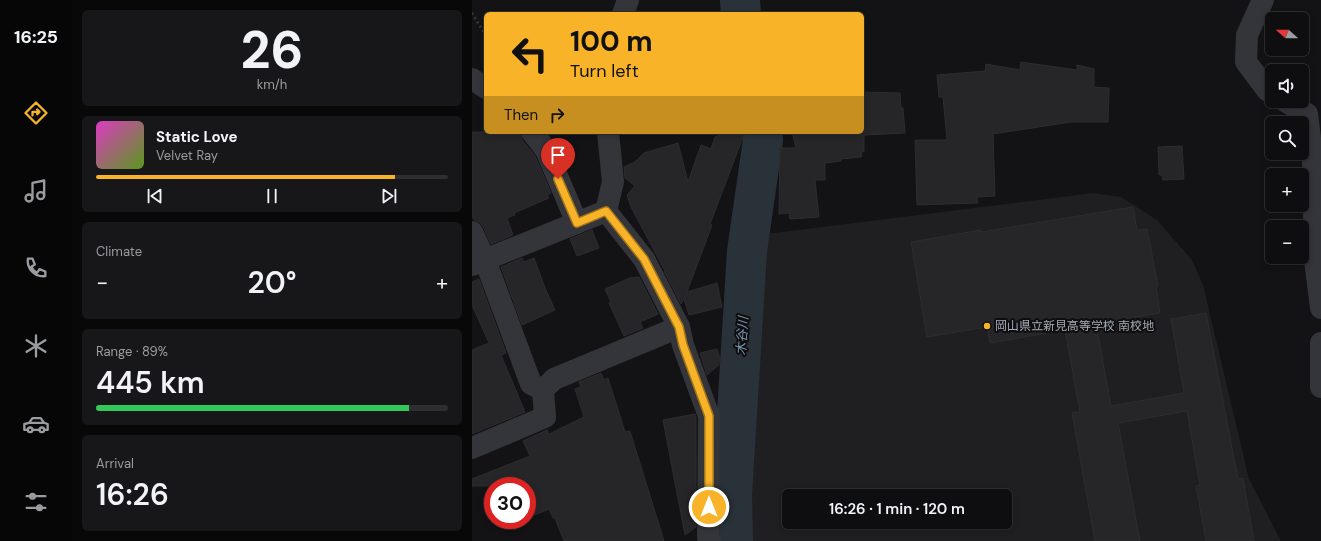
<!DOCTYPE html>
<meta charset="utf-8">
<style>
:root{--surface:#0e0e10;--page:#171719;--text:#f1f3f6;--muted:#9b9c9f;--line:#2e2e30;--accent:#f8b328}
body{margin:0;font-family:"DM Sans","Noto Sans JP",sans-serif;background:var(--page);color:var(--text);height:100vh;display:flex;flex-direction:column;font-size:15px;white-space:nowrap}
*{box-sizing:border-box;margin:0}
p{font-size:13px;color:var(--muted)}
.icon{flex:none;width:22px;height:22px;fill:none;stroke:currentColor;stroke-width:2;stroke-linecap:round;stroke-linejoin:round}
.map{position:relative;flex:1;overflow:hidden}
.panel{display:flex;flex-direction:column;gap:10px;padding:10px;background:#080809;width:400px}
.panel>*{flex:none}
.banner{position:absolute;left:12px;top:12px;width:380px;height:122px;border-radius:6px;box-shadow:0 2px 6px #0003,0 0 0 1px var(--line);background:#f8b328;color:#111;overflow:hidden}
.needle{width:26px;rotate:291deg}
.controls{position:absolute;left:793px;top:12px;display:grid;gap:8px}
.controls a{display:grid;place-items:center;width:44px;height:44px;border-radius:6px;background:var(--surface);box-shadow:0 2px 6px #0003,0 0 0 1px var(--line);font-size:20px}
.speed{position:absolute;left:12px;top:477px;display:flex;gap:8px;font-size:20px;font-weight:700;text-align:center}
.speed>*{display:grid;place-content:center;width:52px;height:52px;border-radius:50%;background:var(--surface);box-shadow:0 2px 6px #0003,0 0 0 1px var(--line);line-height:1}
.speed .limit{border:6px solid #d22;background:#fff;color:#111}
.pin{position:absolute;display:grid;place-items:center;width:34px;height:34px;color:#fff;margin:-41px -17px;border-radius:50% 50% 50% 0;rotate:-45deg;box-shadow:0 0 4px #0007}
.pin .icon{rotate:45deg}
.me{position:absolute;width:44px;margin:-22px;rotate:0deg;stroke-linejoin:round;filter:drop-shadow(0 0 3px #0008)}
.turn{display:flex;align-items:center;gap:14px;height:84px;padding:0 20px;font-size:18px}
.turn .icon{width:52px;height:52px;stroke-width:2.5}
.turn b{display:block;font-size:28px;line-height:34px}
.then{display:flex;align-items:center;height:38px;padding:0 20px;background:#0003;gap:8px;font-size:15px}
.big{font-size:30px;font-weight:600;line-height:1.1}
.panel .tile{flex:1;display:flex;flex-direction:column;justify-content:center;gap:6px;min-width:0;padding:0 14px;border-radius:6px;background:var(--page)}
.panel .dial{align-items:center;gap:0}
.dial b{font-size:52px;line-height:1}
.song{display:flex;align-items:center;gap:12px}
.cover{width:48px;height:48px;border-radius:6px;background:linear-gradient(135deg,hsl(310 70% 55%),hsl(90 70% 35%))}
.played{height:4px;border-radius:2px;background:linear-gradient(90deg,var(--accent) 85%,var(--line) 85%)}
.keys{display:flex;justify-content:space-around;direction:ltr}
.heat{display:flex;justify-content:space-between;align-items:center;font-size:22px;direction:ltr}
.charge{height:6px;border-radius:3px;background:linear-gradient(90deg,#34c759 89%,var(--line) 0)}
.trip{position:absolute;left:310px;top:489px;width:230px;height:40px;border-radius:6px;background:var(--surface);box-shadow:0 2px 6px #0003,0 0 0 1px var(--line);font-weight:600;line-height:40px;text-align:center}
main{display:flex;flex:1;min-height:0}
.tabs{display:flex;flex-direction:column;width:72px;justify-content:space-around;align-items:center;background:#060606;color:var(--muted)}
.tabs .icon{width:28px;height:28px}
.tabs .active{color:var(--accent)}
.tabs b{font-size:18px;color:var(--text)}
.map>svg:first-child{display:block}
.built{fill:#1f1f22;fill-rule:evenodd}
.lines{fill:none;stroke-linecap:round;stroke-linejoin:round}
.river{stroke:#293239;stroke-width:40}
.building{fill:#262629;stroke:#2d2d31}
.path{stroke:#3a3c41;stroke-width:2.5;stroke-dasharray:2 3;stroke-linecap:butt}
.minor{stroke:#34353a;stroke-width:22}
.route-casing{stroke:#a1741a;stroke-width:10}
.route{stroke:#f8b328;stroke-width:7}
.poi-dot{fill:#f8b328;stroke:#0e0e10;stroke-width:1.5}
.labels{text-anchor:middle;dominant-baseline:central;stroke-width:4;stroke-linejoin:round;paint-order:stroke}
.poi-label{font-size:12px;fill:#a4aab6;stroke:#0e0e10;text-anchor:start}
.water-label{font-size:13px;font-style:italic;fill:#7a98b3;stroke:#0e0e10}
</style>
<main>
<nav class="tabs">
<b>16:25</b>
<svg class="icon active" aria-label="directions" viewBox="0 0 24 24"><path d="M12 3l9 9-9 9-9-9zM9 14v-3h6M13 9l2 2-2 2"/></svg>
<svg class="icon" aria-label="music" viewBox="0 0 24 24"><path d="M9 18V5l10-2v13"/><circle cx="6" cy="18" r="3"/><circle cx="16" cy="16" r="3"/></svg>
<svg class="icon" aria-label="phone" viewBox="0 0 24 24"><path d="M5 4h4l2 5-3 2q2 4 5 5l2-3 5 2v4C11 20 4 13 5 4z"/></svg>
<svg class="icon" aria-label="climate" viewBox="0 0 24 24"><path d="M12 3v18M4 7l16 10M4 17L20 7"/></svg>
<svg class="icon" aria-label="car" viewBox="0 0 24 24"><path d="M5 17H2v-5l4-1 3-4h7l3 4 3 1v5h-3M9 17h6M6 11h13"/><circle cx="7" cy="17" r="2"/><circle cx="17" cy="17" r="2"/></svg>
<svg class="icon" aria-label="filters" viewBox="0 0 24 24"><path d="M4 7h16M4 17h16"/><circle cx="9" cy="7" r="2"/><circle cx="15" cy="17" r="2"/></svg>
</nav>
<section class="panel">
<div class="tile dial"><b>26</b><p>km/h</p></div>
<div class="tile">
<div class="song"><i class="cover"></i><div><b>Static Love</b><p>Velvet Ray</p></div></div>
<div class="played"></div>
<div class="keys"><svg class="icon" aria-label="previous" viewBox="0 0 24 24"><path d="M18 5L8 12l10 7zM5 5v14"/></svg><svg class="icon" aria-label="pause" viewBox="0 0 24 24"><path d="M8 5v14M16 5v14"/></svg><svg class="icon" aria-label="next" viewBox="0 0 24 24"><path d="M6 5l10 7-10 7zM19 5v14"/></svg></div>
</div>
<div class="tile"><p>Climate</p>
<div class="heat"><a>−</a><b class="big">20°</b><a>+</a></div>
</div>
<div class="tile"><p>Range · 89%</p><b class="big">445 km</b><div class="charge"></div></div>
<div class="tile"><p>Arrival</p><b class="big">16:26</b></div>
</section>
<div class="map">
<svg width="849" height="541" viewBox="0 0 849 541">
<rect width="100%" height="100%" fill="#131315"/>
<path class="built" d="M 621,193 L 649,197 L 685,220 L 720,260 L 731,285 L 777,479 L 809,541 L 280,541 L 276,509 L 286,368 L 294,234 ZM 317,496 L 533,496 L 533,522 L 317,522 Z"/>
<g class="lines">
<g class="river">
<polyline points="268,0 269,14"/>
<polyline points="261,541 260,495 275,251 291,140 290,132"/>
</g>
</g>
<g class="building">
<polygon points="549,62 605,70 605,65 622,69 622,87 637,88 636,122 599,122 521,134 523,196 505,197 506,203 445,205 443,140 475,140 471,97 467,97 465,75 513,71 514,64 548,70"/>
<polygon points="390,92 428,93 429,108 431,108 433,133 392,135 392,152 390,151 389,157 369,159 369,161 353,163 353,180 343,180 347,217 318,219 317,213 307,214 308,148 324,148 320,132 390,132"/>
<polygon points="0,132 48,132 50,140 63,156 79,193 75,195 77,198 42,213 43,215 35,218 41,235 19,244 11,226 7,222 2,220 0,216"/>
<polygon points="257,132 273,132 238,224 240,225 215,292 245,283 250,307 217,315 212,299 209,304 192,271 193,271 159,207 155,195 163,186 153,178 152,167 163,162 172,153 206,143 216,182 229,145 239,149 243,137"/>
<polygon points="710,146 712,179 691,180 690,175 687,175 686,147"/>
<polygon points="661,207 665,230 675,229 686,286 684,287 688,313 624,324 639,406 712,393 699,319 734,313 766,479 771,478 782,541 734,541 724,486 728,485 715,411 646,423 668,541 623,541 600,413 608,412 593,330 518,343 515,327 455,337 439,242 509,230 509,232"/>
<polygon points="120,230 127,248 105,256 98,239"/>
<polygon points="50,258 52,262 62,258 73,288 83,310 50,325 29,267"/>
<polygon points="160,277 161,278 167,277 186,314 168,322 171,328 152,336 137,303 139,302 133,289"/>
<polygon points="7,279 34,353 29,355 53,412 0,434 0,350 17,343 0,305 0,282"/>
<polygon points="245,349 249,363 235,375 228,353"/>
<polygon points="129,373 132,380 136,378 153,432 158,431 192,541 92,541 83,518 81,518 77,509 55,518 55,486 0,486 0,479 58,456 51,441 75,430 77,434 112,417 103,389 109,387 107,382"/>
<polygon points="223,414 224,418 224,527 213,535 191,420"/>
</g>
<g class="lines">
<polyline class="path" points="0,13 14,36"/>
<g class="minor">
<polyline points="791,0 775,35 774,62 795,90 800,93"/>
<polyline points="151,14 156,0"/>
<polyline points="0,79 14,88"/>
<polyline points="813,101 835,114 841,161 843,260 849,308"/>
<polyline points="60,132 74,150 105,223"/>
<polyline points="134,211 172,259 207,327 211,345 237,416 236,537 238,541"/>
<polyline points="134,211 141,182 136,132"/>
<polyline points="0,232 13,260 59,384 71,390"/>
<polyline points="0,265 134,211"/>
<polyline points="849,343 849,387"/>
<polyline points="0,448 73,417 71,390 82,379 207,327"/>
</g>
</g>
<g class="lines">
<defs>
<polyline id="route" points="86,179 105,223 134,211 172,259 207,327 211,345 237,416 237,507"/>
</defs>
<use href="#route" class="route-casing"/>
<use href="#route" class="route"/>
</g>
<circle class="poi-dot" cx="515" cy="326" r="4"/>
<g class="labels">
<g class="poi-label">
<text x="523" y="326">岡山県立新見高等学校 南校地</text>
</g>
<g class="water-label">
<text transform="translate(270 336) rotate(-86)">木谷川</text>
</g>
</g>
</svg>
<div class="controls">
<a><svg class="needle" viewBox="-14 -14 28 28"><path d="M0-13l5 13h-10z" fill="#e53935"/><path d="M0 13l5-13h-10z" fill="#9b9c9f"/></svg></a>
<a><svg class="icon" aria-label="sound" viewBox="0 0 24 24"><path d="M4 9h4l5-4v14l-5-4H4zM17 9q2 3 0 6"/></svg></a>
<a><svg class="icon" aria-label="search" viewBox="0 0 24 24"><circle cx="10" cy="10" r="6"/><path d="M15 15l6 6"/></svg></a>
<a>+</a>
<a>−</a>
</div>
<div class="speed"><div class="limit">30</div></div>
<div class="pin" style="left:86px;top:179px;background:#d93025"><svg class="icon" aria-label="arrive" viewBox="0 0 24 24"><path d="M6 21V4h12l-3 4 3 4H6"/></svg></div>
<svg class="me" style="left:237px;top:507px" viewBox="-20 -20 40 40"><circle r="17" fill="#f8b328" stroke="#fff" stroke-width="3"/><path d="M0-11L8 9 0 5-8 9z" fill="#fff"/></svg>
<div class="trip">16:26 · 1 min · 120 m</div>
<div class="banner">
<div class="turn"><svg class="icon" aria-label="left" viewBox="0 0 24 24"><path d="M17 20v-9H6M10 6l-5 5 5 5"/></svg><div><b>100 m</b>Turn left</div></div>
<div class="then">Then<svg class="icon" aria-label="right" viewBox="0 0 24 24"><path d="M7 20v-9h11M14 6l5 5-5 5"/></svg></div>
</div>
</div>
</main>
